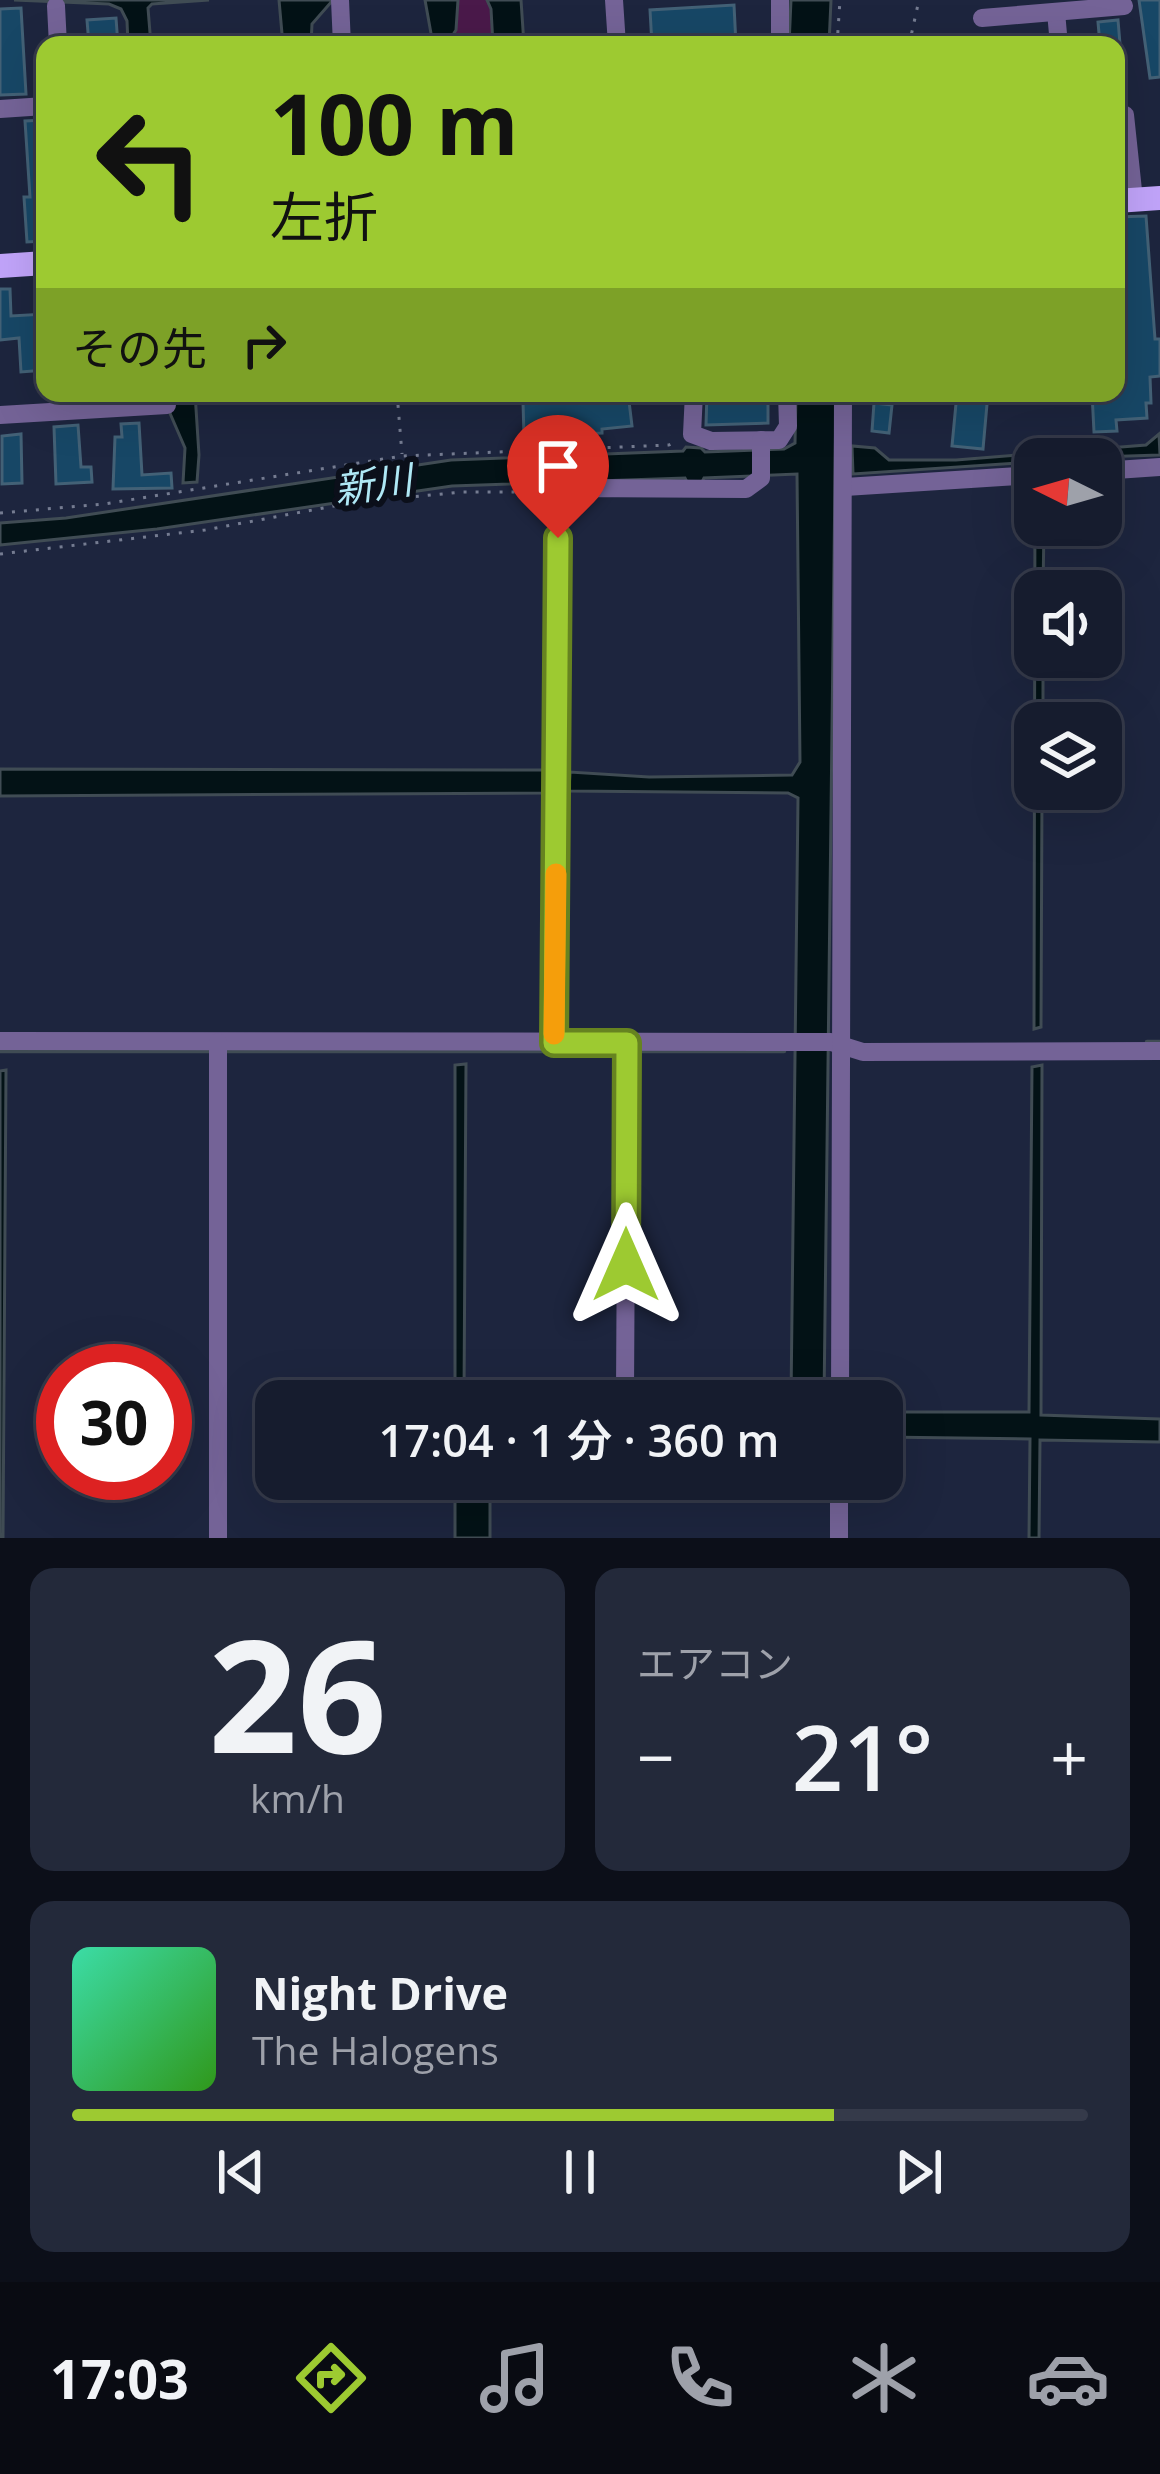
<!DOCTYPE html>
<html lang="ja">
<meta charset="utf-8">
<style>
:root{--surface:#161c2e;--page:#23293a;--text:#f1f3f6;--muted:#9ea1aa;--line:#353a4a;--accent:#9dca31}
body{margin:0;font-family:"Open Sans","Noto Sans JP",sans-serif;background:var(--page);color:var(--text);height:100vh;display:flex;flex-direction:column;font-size:45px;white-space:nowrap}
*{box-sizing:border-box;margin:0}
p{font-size:39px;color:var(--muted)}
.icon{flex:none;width:66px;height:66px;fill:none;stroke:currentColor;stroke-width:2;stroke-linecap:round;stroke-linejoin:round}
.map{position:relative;height:1538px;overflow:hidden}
.details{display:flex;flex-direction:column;gap:30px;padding:30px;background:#0c0f19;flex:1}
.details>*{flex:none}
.banner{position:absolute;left:36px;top:36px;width:1089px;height:366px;border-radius:24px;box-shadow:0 12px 48px #0002,0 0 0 3px var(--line);background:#9dca31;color:#111;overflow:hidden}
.needle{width:78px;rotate:275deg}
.controls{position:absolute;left:1014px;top:438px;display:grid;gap:24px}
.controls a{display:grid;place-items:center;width:108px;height:108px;border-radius:24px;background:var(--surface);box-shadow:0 12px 48px #0002,0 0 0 3px var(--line);font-size:60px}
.speed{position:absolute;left:36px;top:1344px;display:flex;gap:24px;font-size:60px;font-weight:700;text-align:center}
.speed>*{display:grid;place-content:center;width:156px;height:156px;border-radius:50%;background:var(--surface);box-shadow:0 12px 48px #0002,0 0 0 3px var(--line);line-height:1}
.speed .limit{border:18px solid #d22;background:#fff;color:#111}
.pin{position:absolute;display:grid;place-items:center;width:102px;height:102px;color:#fff;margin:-123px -51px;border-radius:50% 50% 50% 0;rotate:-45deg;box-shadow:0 0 12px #0007}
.pin .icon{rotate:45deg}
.me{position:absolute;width:132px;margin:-66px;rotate:0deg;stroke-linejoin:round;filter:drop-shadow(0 0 9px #0008)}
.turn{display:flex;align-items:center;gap:42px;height:252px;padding:0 36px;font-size:54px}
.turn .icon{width:156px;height:156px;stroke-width:2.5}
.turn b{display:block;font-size:84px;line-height:102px}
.then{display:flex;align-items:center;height:114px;padding:0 36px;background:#0003;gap:24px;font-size:45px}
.big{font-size:90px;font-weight:600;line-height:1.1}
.details .card{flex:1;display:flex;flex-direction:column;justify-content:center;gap:18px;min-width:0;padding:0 42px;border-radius:24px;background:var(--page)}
.details .dial{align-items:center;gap:0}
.dial b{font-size:156px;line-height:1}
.song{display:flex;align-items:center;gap:36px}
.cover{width:144px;height:144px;border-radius:18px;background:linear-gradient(135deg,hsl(160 70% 55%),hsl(110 70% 35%))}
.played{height:12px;border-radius:6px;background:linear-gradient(90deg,var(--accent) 75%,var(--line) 75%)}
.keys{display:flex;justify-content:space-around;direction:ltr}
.heat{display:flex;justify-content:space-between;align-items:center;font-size:66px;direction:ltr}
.details .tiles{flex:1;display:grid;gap:30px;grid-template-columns:1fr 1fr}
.card:last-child{grid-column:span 2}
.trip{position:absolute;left:255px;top:1380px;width:648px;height:120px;border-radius:24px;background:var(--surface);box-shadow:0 12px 48px #0002,0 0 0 3px var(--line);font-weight:600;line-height:120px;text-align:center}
.dock{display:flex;height:192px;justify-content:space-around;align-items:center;background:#090b12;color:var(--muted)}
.dock .icon{width:84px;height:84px}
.dock .current{color:var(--accent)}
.dock b{font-size:54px;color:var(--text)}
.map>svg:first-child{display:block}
.green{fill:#4a194a}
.water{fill:#031216;stroke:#404c54;stroke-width:3}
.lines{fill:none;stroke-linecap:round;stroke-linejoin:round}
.stream{stroke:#404c54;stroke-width:4.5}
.building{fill:#174766;stroke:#436176;stroke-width:3}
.path{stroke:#757c91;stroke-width:3;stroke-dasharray:3 9;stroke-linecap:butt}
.minor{stroke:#746397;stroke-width:18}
.major{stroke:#c1a4fa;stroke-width:24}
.route-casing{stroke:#668320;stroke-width:30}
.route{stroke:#9dca31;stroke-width:21}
.slow{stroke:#f59e0b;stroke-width:21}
.labels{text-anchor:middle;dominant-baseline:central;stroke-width:12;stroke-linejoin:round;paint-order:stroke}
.water-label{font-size:39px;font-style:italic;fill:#afe8f5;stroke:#0b0f1a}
</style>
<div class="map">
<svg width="1160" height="1538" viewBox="0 0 1160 1538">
<rect width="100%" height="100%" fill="#1d253e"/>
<polygon class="green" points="458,0 487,0 491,9 493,45 438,45 449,41 458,19"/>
<g class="water">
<polygon points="14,0 209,0 152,4 148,8 151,45 128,45 127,21 121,9 109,4"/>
<polygon points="279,0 333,0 312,24 311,45 283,45"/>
<polygon points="425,0 458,0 456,30 449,41 432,39"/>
<polygon points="487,0 521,0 524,45 493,45 491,9"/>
<polygon points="791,0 831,0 829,45 789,45"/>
<polygon points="177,393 195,393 199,455 197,482 183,483 185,448 169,411"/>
<polygon points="796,393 836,393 824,1401 455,1401 455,1065 466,1064 464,1397 791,1399 798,798 788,793 569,791 570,772 649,777 792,775 800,762 797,474 704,478 701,484 688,484 685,478 452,486 157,529 0,545 0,523 66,518 451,460 683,451 686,447 701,448 705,452 784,449 795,443"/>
<polygon points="1159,434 1160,455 1035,459 1035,462 853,474 852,446 875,448 889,460 956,460 1146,445"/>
<polygon points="1035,487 1035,525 1044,525 1043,591 1035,591 1035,657 1043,657 1043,723 1035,723 1035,789 1042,789 1041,1027 1034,1029"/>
<polygon points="0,769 547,770 544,793 0,796"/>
<polygon points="1042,1065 1041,1415 1160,1419 1160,1442 1040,1440 1039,1538 1029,1538 1030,1439 882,1437 882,1412 1029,1412 1032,1067"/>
<polygon points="6,1070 3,1538 0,1538 0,1071"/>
<rect x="455" y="1479" width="35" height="59"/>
</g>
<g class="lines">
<g class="stream">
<polyline points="1147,1042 1160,1042"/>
<polyline points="0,1051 210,1051"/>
<polyline points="222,1051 618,1051"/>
<polyline points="630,1051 784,1051"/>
</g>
</g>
<g class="building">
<polygon points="1139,0 1160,0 1160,77 1150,78"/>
<polygon points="734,5 736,45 652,45 650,10"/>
<polygon points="21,8 26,94 0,95 0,9"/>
<polygon points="116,18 118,45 89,45 87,20"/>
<polygon points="1118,20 1120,44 1100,45 1098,22"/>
<polygon points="45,120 44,241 27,242 24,197 30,197 25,121"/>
<polygon points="1146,216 1155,339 1160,339 1160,376 1150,377 1151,403 1146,403 1147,418 1116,420 1117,431 1094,432 1092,393 1119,393 1116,217"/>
<polygon points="0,289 10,289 11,316 45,314 45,370 21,372 19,338 0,340"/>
<polygon points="608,393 628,393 632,426 602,429 602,433 524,436 523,402 609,399"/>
<polygon points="707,393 768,393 768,423 706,425"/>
<polygon points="957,393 988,393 983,449 952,446"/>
<polygon points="874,403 892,405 889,433 872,431"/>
<polygon points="139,423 142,475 171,473 172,488 113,489 115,437 122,437 121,424"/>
<polygon points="78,425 81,467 91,467 92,482 56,484 54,427"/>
<polygon points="21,434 22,483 2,484 2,436"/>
</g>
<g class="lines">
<g class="path">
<polyline points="837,45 840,0"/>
<polyline points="909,45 919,0"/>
<polyline points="397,393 402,454"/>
<polyline points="0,513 104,504 402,456 669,445 677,441"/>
<polyline points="0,554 205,530 350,503 462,492 545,492"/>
</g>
<g class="minor">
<polyline points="340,0 342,45"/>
<polyline points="614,0 617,45"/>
<polyline points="56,6 58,45"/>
<polyline points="1056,12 1059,45"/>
<polyline points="982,18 1124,6"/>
<polyline points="780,45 780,0"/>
<polyline points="0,109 45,106"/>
<polyline points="1125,115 1134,200"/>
<polyline points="694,393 692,434 711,441 779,440 788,426 787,393"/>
<polyline points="0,415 167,405"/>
<polyline points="1101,471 1160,467"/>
<polyline points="845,487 1035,475"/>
<polyline points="0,1041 831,1042 863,1052 1160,1051"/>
<polyline points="218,1042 218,1538"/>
<polyline points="554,1043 559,492 575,488 746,489 761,478 761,440"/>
<polyline points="625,1392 627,1044"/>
<polyline points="840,1401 843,393"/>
<polyline points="839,1538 839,1479"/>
</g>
<g class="major">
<polyline points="1116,201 1160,198"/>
<polyline points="0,266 45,263"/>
</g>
</g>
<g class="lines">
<defs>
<polyline id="route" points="558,538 554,1043 627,1043 626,1265"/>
</defs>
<use href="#route" class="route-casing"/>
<use href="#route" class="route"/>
<polyline class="slow" points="554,1034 556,874"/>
</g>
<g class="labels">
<g class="water-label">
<text transform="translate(373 483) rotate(-8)">新川</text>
</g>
</g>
</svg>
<div class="controls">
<a><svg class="needle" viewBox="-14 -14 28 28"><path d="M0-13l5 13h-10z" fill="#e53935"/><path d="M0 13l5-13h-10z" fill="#9ea1aa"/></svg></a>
<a><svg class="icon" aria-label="sound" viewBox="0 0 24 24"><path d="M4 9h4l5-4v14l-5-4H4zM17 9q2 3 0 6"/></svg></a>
<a><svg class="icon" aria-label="layers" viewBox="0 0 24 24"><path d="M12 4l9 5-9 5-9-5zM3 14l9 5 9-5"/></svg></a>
</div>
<div class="speed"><div class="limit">30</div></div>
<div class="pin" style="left:558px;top:538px;background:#d93025"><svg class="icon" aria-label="arrive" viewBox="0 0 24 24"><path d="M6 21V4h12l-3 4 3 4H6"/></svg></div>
<svg class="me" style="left:626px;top:1265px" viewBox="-20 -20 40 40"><path d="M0-17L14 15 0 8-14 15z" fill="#9dca31" stroke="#fff" stroke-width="4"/></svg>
<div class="trip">17:04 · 1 分 · 360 m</div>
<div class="banner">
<div class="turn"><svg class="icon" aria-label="left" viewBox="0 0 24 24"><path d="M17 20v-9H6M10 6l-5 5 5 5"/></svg><div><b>100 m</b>左折</div></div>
<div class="then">その先<svg class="icon" aria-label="right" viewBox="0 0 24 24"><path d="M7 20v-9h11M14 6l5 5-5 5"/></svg></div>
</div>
</div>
<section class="details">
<div class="tiles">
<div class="card dial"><b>26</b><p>km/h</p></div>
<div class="card"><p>エアコン</p>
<div class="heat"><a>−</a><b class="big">21°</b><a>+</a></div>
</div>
<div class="card">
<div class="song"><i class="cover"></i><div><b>Night Drive</b><p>The Halogens</p></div></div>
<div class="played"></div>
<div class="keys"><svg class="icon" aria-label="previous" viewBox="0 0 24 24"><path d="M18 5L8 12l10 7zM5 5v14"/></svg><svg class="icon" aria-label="pause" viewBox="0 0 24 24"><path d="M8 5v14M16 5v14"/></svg><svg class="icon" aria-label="next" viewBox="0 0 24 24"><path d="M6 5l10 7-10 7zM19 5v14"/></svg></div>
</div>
</div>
</section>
<nav class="dock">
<b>17:03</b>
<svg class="icon current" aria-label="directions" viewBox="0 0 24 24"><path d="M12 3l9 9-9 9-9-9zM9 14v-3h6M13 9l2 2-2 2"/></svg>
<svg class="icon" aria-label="music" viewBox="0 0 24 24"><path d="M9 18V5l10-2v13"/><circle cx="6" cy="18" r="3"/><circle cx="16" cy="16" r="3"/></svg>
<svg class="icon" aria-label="phone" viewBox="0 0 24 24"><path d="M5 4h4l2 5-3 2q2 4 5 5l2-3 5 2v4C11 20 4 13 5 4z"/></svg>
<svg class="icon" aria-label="climate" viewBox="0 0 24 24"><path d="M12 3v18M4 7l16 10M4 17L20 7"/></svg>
<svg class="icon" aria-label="car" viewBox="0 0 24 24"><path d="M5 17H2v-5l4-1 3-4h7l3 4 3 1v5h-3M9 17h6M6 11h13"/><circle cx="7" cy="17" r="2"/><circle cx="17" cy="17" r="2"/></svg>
</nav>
